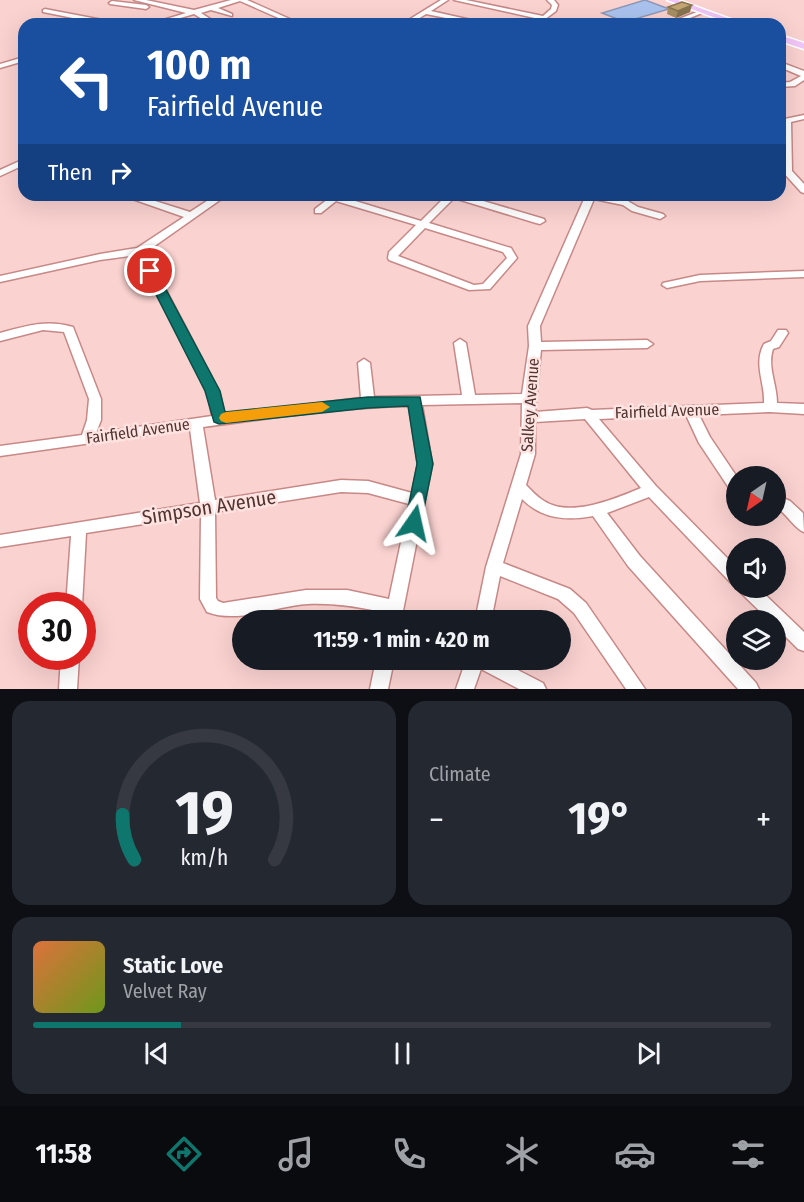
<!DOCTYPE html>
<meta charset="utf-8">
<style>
:root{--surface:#171b24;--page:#242831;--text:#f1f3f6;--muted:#9ea1a6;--line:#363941;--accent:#0f766e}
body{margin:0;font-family:"Fira Sans Condensed",sans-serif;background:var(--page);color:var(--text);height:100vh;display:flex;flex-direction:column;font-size:22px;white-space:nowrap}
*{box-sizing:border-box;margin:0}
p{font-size:20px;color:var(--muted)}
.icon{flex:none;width:33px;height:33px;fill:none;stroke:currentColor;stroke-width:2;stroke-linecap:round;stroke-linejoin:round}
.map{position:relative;height:689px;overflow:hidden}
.panel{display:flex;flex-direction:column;gap:12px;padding:12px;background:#0d0f14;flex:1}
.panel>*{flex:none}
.hud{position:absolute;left:18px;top:18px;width:768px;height:183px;border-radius:18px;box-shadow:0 6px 24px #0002;background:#1a4fa0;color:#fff;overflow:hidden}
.needle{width:39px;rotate:214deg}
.controls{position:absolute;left:726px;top:466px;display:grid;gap:12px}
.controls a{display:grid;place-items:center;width:60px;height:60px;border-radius:50%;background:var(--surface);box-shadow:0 6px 24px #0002;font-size:30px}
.speed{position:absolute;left:18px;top:592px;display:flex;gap:12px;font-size:30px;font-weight:700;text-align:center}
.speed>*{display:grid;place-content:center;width:78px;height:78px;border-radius:50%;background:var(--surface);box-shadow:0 6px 24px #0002;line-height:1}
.speed .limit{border:9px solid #d22;background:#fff;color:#111}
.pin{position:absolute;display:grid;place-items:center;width:51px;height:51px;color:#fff;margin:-26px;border:3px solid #fff;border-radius:50%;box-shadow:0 2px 6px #0007}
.me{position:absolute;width:66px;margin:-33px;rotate:11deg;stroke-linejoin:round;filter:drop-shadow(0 0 4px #0008)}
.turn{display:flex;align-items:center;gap:21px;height:126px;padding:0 30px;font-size:27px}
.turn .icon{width:78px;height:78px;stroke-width:2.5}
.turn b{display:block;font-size:42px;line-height:51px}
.then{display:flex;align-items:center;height:57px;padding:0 30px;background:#0003;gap:12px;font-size:22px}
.big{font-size:45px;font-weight:700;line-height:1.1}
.panel .card{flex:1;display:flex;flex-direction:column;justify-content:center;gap:9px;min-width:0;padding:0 21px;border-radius:18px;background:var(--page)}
.panel .dial{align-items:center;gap:0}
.dial svg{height:156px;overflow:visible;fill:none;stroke:var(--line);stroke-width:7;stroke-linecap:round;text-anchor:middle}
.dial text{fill:var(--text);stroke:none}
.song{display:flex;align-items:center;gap:18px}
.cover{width:72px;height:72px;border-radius:9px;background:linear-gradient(135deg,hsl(20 70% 55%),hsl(80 70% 35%))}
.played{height:6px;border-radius:3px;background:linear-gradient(90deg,var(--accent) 20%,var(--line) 20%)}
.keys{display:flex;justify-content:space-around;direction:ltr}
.heat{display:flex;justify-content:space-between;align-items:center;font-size:33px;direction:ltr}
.panel .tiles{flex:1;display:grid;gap:12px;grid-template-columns:1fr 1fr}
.card:last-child{grid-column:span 2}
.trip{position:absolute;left:232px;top:610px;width:339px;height:60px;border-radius:30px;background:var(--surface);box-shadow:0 6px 24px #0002;font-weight:700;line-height:60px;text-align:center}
.menu{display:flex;height:96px;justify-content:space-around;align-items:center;background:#090b0e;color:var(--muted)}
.menu .icon{width:42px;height:42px}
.menu .current{color:var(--accent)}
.menu b{font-size:27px;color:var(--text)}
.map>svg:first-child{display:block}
.water{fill:#aac3ee;stroke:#8e98b6;stroke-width:1.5}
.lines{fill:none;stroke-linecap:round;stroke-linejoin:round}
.minor-casing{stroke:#c78987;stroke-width:3}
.major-casing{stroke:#fff;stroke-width:3}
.minor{fill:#fff;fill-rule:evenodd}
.major{fill:#f1c6f8;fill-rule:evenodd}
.wall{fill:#a88f63}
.shaded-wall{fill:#887450}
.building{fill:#c3a673;stroke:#887450;stroke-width:1.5}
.route{fill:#0f766e;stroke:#0a4d48;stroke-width:1.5}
.slow{fill:#f59e0b}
.labels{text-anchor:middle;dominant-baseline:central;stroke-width:5;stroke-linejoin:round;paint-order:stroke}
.street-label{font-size:16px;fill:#4e3433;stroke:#fee3e1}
.near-street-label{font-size:20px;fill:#4e3433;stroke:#fee3e1}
</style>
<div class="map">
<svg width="804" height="689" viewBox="0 0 804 689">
<rect width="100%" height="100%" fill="#fad2d0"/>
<polygon class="water" points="645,0 669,9 625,22 602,13"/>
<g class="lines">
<defs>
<g id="minor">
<polygon points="134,0 146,0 194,10 231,0 247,0 301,24 292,24 240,1 218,8 232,14 232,16 211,10 201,13 218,24 210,24 194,14 160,24 150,24 186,13"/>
<polygon points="441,0 448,0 431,11 489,24 476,24 426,14 410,24 402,24"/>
<polygon points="454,0 466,0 543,16 551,9 552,5 547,0 554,0 558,5 556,11 540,23 537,21 539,19"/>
<polygon points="112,1 146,5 149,7 146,9 110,4 109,3"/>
<polygon points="45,9 113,22 116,24 103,24 43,12 43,10"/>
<polygon points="702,10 707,11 675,24 666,24"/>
<polygon points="24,57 24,61 0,68 0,64"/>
<polygon points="780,62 804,71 804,80 795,86 780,87 780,83 790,82 801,76 780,67"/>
<polygon points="804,115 804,119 791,122 792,171 804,184 804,193 801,192 782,171 783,124 780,124 780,120"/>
<polygon points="24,159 24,165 0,176 0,170"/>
<path d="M 121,195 L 136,195 L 190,212 L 216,195 L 227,195 L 146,252 L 219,391 L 225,415 L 361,398 L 358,363 L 364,359 L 370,363 L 374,397 L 462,395 L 454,343 L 460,339 L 466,343 L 475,395 L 522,394 L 529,346 L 528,326 L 585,197 L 583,195 L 602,195 L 626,200 L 638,207 L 663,214 L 665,216 L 660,219 L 632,211 L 623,205 L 594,199 L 540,326 L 541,342 L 647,340 L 653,344 L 647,348 L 541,350 L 535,412 L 587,408 L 592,410 L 764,403 C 765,382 753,364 764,344 L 771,341 L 778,330 L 786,330 L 788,333 L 779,347 L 773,349 C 767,367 777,384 777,403 L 804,404 L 804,414 L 770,412 L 699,415 L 710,437 L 737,477 L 736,493 L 731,491 L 699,443 L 686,415 L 599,419 L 656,486 L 736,567 L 736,584 L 730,582 L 649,497 L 607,513 L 640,556 L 756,683 L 759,689 L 738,689 L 628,566 L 593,516 C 566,521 542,519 522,499 L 503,563 L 570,589 L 586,603 L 645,689 L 626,689 L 574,613 L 558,599 L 500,576 L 491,621 L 475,621 L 486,567 L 521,454 L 522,403 L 422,405 L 432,464 L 401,621 L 385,621 L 386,613 C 360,607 336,603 308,604 C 275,606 239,624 207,612 L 200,599 L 201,515 L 86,533 L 82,606 L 66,606 L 71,536 L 0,547 L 0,535 L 200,503 L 190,429 L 0,456 L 0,446 L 82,435 L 87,420 L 89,399 L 64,332 L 43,330 L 0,341 L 0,333 C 25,326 47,319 73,327 L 101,399 L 101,420 L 96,433 L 212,416 L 207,391 L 137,255 L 100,260 L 0,282 L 0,276 L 100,254 L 137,248 L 184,217 ZM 409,406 L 418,464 L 412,493 L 368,481 L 341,480 L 215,500 L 203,427 C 272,418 340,407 409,406 ZM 585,419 L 641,488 C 615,499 570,518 544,501 C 537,497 531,490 526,485 L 535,454 L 535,422 ZM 341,492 L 368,493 L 409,504 L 389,599 L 347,590 L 306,590 L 223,603 L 218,601 L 216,598 L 215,512 Z"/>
<path d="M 321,195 L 343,195 L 342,197 L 421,221 L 447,195 L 463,195 L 544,219 L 545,221 L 540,224 L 536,223 L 454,198 L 429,223 L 511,248 L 517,258 L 490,289 L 469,290 L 389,260 L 388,258 L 389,252 L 416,225 L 336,201 L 321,213 L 315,213 L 315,209 L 328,199 ZM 425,228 L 503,252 L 507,258 L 483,284 L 474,285 L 398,256 Z"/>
<polygon points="804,271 804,277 700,281 667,288 662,285 663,283 700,275"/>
<path d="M 776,495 L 790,501 L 803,513 L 804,532 C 795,529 787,514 776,507 Z"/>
<polygon points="739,588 758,588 804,632 804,651 798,649 776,627 776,621 770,621 741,593"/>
<polygon points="61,657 79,657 77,689 59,689"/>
<polygon points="376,660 394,660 388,689 370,689"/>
<polygon points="466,660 498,660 543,683 546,689 519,689 481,669 474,689 456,689"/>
</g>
<g id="major">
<polygon points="667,0 678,0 744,24 732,24"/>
<polygon points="780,35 804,43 804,49 780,41"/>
</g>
</defs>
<use href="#minor" class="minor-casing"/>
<use href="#major" class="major-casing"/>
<use href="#minor" class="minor"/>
<use href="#major" class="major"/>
</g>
<polygon class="wall" points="668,7 690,12 676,18 667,14"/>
<polygon class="shaded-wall" points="692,5 690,12 676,18 678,11"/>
<polygon class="building" points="682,2 692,5 678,11 668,7"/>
<polygon class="route" points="150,267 156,271 220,391 225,412 368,397 420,397 433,464 420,528 414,530 408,528 405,523 417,464 408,406 368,408 219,424 214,422 205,391 144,271"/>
<polygon class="slow" points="322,402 330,407 322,412 226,423 221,421 219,418 221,414 226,412"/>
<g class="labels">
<g class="street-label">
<text transform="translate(530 405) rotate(-86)">Salkey Avenue</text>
<text transform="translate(667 411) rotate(-2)">Fairfield Avenue</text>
<text transform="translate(138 431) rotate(-8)">Fairfield Avenue</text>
</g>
<g class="near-street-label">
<text transform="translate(209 507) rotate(-9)">Simpson Avenue</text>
</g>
</g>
</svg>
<div class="controls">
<a><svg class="needle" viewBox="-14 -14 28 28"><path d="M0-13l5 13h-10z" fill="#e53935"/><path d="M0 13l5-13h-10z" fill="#9ea1a6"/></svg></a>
<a><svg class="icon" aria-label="sound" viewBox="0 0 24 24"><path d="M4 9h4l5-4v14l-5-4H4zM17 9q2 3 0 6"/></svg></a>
<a><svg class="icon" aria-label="layers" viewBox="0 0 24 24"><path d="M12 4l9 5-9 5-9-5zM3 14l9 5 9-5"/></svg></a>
</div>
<div class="speed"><div class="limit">30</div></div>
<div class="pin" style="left:150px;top:271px;background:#d93025"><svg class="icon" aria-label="arrive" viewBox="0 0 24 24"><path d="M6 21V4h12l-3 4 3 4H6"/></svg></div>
<svg class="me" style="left:414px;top:523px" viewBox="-20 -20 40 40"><path d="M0-17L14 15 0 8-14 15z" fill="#0f766e" stroke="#fff" stroke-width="4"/></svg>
<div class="trip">11:59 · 1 min · 420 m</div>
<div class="hud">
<div class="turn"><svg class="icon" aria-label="left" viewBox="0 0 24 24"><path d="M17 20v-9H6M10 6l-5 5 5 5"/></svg><div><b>100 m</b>Fairfield Avenue</div></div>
<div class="then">Then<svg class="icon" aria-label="right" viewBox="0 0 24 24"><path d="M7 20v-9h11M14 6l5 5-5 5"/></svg></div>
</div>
</div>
<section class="panel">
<div class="tiles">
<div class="card dial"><svg viewBox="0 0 100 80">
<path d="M14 69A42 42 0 1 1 86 69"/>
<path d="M14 69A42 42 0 0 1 8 46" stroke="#0f766e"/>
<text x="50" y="56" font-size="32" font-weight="700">19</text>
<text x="50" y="72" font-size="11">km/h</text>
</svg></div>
<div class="card"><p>Climate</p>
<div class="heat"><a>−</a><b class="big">19°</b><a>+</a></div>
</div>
<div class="card">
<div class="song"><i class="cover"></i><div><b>Static Love</b><p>Velvet Ray</p></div></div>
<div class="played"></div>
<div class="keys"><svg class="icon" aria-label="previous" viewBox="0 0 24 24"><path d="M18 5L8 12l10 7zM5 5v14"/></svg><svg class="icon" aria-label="pause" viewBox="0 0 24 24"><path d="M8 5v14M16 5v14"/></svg><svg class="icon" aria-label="next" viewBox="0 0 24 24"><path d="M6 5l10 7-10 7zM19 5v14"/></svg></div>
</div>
</div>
</section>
<nav class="menu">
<b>11:58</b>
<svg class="icon current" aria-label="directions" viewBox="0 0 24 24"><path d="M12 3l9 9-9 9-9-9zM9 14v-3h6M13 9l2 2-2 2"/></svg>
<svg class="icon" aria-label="music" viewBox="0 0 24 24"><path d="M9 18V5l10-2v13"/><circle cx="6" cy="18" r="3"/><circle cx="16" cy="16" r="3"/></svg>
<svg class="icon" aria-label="phone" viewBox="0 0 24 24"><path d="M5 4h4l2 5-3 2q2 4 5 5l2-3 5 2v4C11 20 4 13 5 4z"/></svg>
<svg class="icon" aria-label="climate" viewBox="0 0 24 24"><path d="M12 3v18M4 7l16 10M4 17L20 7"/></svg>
<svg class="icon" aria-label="car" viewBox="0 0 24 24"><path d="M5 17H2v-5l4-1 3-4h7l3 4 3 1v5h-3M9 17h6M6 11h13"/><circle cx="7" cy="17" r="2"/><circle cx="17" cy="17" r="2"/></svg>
<svg class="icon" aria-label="filters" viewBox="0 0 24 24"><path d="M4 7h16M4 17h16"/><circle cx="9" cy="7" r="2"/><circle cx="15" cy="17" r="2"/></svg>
</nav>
